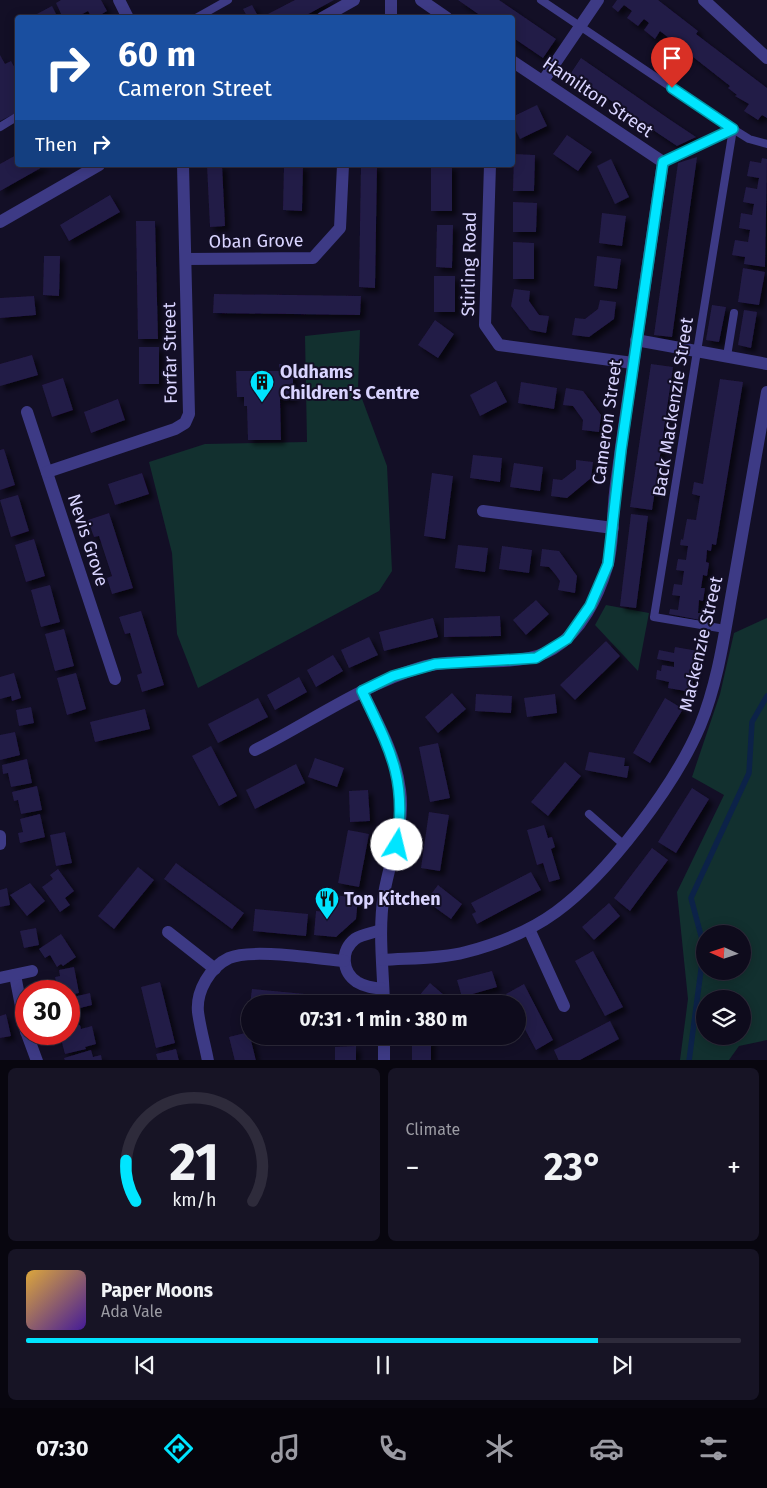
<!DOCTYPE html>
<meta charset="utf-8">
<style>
:root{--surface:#0e0b1c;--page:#171425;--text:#f1f3f6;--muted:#9b9ba3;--line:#2e2b3b;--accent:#00e5ff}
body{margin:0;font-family:"Fira Sans",sans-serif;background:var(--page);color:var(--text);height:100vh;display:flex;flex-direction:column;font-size:19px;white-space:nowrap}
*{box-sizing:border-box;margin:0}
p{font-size:16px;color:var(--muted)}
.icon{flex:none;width:28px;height:28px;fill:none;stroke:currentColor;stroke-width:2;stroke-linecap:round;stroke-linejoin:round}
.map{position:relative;height:1060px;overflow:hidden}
.panel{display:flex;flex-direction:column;gap:8px;padding:8px;background:#08060f;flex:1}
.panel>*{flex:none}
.banner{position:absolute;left:15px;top:15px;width:500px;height:152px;border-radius:5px;box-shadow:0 2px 12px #0003,0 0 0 1px var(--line);background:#1a4fa0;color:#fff;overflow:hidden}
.needle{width:32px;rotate:273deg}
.controls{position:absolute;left:696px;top:925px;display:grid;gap:10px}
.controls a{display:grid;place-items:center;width:55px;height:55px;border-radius:50%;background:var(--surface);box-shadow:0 2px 12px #0003,0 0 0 1px var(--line);font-size:25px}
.speed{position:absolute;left:15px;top:980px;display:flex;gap:10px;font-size:25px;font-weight:700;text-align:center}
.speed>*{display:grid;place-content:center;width:65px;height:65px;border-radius:50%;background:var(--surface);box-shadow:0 2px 12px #0003,0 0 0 1px var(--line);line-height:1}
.speed .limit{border:8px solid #d22;background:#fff;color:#111}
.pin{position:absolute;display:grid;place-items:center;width:42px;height:42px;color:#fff;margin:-51px -21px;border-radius:50% 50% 50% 0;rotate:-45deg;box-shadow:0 0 5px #0007}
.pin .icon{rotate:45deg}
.me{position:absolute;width:55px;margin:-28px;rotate:9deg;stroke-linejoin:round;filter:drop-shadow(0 0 4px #0008)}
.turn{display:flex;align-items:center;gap:18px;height:105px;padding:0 20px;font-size:22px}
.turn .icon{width:65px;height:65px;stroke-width:2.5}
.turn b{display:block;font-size:35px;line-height:42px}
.then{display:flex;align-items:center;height:48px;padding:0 20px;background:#0003;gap:10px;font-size:19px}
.big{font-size:38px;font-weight:700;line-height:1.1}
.panel .card{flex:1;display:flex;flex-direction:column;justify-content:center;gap:8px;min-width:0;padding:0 18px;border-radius:8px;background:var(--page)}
.panel .dial{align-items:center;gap:0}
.dial svg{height:130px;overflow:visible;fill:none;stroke:var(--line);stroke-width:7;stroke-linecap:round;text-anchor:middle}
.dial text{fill:var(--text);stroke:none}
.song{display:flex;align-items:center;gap:15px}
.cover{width:60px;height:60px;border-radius:8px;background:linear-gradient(135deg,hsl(40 70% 55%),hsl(260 70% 35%))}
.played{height:5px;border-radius:2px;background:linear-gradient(90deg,var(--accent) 80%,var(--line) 80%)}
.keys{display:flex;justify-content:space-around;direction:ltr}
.heat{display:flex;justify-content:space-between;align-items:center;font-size:28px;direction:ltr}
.panel .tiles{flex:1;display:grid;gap:8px;grid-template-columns:1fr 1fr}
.card:last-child{grid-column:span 2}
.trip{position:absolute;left:241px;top:995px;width:285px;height:50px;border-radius:25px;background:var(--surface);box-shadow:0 2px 12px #0003,0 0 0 1px var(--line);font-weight:700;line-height:50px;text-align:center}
.dock{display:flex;height:80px;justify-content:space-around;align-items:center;background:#06040b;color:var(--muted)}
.dock .icon{width:35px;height:35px}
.dock .on{color:var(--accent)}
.dock b{font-size:22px;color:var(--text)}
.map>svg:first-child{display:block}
.green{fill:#12302f;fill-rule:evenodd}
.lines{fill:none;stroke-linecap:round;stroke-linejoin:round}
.stream{stroke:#0c2248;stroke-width:5.5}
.building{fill:#241b47;filter:url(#shadow)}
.lane{stroke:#3d3a85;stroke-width:8}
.street{stroke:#3d3a85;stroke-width:12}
.route-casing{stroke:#0095a6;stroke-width:12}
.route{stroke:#00e5ff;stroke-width:9}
.labels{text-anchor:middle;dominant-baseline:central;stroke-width:4;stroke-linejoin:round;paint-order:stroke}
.street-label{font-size:18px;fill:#d9d4ff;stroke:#130f26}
.poi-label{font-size:18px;font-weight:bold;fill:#d9d4ff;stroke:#130f26;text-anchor:start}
</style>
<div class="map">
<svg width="767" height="1061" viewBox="0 0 767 1061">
<defs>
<filter id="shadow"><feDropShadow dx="4.5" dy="4.5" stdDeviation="2.5" flood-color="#0009"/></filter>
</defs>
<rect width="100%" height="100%" fill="#130f26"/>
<g class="green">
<polygon points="360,330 358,388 387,466 392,571 379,591 198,688 177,634 172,553 149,462 205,444 307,442 305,336"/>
<polygon points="606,605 649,613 638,671 595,625"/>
<path d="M 767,618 L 767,1040 L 739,1046 L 729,1060 L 680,1060 L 688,999 L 677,892 L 724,795 L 692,777 L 720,694 L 734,633 ZM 705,934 L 742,934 L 742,971 L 705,971 ZM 705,999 L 742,999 L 742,1036 L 705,1036 Z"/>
</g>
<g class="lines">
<polyline class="stream" points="689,1061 704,947 691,898 749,773 752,722 767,696"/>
</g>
<g class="building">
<polygon points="61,0 101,0 107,11 102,14 104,18 92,18 88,11 75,18 63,18 56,3"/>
<polygon points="295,0 334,0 301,18 267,18 266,15"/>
<polygon points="458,0 499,0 556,39 543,58 512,37 512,18 484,18"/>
<polygon points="617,0 658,0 698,31 696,34 767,88 767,118 762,115 758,120 744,111 749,104 735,96 737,95 728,88 730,86 660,31 655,39 644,30 649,23 644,19 638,26 627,18 632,11 624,5 618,12 612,7"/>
<polygon points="252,5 259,18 248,18 243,9"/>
<polygon points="52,6 58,18 30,18 35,15"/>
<polygon points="0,55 5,64 11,61 18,74 18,112 0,121"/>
<polygon points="581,58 669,119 696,137 677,146 659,134 571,73"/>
<polygon points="537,105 547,126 520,139 512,123 512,117"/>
<polygon points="567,135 592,152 578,171 553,154"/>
<polygon points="18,154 18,165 46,165 0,191 0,164"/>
<polygon points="514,154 535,155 534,191 513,191"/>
<polygon points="697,157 672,337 654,335 678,163"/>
<polygon points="762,158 767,159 765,267 744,264 745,257 732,255 735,240 748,242 750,230 739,228 741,213 752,215 754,204 743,202 746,187 757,189 759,178 747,176 750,161 761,163"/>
<polygon points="611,159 629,197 615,204 597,166"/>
<polygon points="207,165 222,165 225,226 210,227"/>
<polygon points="284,165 303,165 302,211 283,210"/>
<polygon points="361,165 377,165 375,288 359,287"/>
<rect x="431" y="165" width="21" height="46"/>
<polygon points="110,195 120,212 69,241 60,225"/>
<polygon points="513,202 537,203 536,232 513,232"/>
<polygon points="602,213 626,216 622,246 599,243"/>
<polygon points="136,221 155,221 158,339 138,339"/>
<polygon points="437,225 453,225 452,268 436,267"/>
<polygon points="513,242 534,243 534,279 513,279"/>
<polygon points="44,256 60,256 59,296 43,295"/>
<polygon points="597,256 621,259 617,289 594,286"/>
<polygon points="743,268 765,272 759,305 738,302"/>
<rect x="434" y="276" width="21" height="36"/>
<polygon points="514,289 530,291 529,301 539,315 549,316 546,333 530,330 511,306"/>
<polygon points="214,294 361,296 360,315 213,313"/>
<polygon points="34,296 36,315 0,318 0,298"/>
<polygon points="600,300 616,302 614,319 589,337 572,335 575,318 585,319 598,309"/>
<polygon points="712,305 726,307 719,342 706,340"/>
<polygon points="744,310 757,312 751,348 738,345"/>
<polygon points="435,320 454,334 438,358 418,345"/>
<rect x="139" y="347" width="20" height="37"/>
<polygon points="32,355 38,375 0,386 0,364"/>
<polygon points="279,364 288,364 288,370 293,370 293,399 280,399 281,440 248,440 247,406 244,406 244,397 237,397 236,371 279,371"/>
<polygon points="651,364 673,367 652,510 630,507"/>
<polygon points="63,378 73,410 52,417 42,385"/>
<polygon points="720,379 743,382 716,545 712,544 711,551 707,550 706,562 709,563 707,576 703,575 701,588 705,588 703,601 699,600 698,613 701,613 700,620 669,614 670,609 678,610 680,596 672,595 674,584 682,585 684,571 676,570 678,559 686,560 688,546 680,545 681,539 683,540 687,519 696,520 700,496 692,494 694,482 703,484"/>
<polygon points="496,381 507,402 480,416 470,395"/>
<polygon points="521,382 557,388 554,409 518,403"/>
<polygon points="566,388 583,391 601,415 599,432 582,430 583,420 573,406 563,405"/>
<polygon points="118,399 125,420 91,433 84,412"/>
<polygon points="4,449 15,485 0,490 0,450"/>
<polygon points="473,455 502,458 500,482 470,478"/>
<polygon points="576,460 593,462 591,478 567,498 551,496 553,479 562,480 576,469"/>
<polygon points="514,463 543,467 540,491 510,487"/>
<polygon points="142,473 149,494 115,505 108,484"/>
<polygon points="432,473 453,476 445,539 424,536"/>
<polygon points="18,495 29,531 11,537 0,500"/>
<polygon points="109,513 133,588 112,594 107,578 112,576 99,536 94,537 88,520"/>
<polygon points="631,514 648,516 636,608 620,606"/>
<polygon points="34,539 45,576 26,582 15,545"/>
<polygon points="458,545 488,548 485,572 455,568"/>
<polygon points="502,546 532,550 529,573 499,569"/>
<polygon points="542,549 559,551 577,576 575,593 558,590 560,581 555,574 549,567 540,566"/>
<polygon points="50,585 60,622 41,627 31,590"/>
<polygon points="536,600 549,614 526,635 513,620"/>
<polygon points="141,611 164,685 142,692 137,675 142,673 130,633 125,634 119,617"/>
<polygon points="500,616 501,636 444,637 444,618"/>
<polygon points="433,618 438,637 384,651 379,632"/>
<polygon points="64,629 74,666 55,671 45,634"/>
<polygon points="369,637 378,655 349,668 341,650"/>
<polygon points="606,641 620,656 575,700 560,685"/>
<polygon points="675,647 698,651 691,692 668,688 669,682 656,679 657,670 661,671 662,665 674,667 674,662 657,659 659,650 674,653"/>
<polygon points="333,655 343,671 316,687 307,670"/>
<polygon points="14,673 21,698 12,701 11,696 0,699 0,677"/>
<polygon points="76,673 86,709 67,715 57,678"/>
<polygon points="299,677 307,692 275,710 267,695"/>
<polygon points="452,693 466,709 438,733 425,717"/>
<polygon points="476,694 512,696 511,713 475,711"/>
<polygon points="555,694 557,713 527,717 524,698"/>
<polygon points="258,698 268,717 218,743 208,724"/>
<polygon points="665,698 683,709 650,763 633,753"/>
<polygon points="31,707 34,723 19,726 16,710"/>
<polygon points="145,709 150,729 95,742 90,722"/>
<polygon points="15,732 20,755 0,760 0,735"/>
<polygon points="438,743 450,798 430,802 419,747"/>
<polygon points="211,746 237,796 219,806 192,756"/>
<polygon points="589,752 625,758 624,766 629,766 627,778 585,770"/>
<polygon points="315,758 344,768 337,787 308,777"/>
<polygon points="27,759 32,783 11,787 8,773 3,774 2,765"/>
<polygon points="565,762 581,776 548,816 531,802"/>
<polygon points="296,764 305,783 255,809 246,790"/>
<polygon points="37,786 42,810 21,814 18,800 14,801 12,792"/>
<polygon points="692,788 709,799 676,853 658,842"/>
<polygon points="368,790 370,821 350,822 349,791"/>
<polygon points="429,812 449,815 440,871 421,868"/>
<polygon points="40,814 45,837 20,843 18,833 23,832 20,819"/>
<polygon points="544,825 548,838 552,837 555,847 551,849 560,879 549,882 543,863 537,865 527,830"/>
<polygon points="348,830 369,834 359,887 338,883"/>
<polygon points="65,832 72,863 56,866 50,835"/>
<polygon points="652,848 668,860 630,911 614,898"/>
<polygon points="176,863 244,913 232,929 164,879"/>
<polygon points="138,867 154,880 114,929 98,916"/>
<polygon points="58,869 74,891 65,898 70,905 60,912 42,887 53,879 50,875"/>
<polygon points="531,872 541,890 477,924 472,914 476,912 471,903"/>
<polygon points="30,883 45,901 27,916 10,895"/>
<polygon points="438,885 462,904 451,919 426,901"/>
<polygon points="7,888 10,905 0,907 0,890"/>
<polygon points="334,895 358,898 356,919 336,937 314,935 316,911 327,912 330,910 333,907"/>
<polygon points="609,903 620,916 594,940 582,927"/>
<polygon points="255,909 308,914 306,936 253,931"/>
<polygon points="36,928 39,945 24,948 20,931"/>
<polygon points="61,934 76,957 63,966 61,964 57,967 50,955 45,958 39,949"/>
<polygon points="593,951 623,1007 605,1016 575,961"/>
<polygon points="74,967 79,993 69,995 69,991 58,991 55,977 60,976 59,970"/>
<polygon points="492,971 497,987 462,997 457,980"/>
<polygon points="160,982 175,1043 156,1048 141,987"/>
<polygon points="430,983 445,996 438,1004 412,1004"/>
<polygon points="524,984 553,1040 536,1050 518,1016 518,1004 511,1004 506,994"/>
<polygon points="252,989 305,994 304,1004 250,1004"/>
<polygon points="90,993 92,1005 76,1009 79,1023 69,1025 69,998"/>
<polygon points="314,995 336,996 344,1004 314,1004"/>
<polygon points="6,1014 11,1036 0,1038 0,1016"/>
<polygon points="610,1021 619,1039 578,1061 559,1061 554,1050"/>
<polygon points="80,1025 81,1029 92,1026 96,1044 85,1047 86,1049 65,1054 61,1039 58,1040 57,1034 69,1034 69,1028"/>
<polygon points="249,1032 256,1061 235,1061 229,1037"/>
<rect x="412" y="1036" width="19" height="25"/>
<polygon points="356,1046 356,1061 335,1061 335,1047"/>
<polygon points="176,1049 179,1061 158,1061 156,1054"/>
<polygon points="91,1050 93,1057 101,1055 102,1061 65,1061 64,1058"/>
</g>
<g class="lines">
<g class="lane">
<polyline points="541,0 733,129 654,617 725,629"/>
<polyline points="196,18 228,0"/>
<polyline points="0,127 18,116"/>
<polyline points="663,162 733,129 749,139 767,144"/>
<polyline points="727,356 734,313"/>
<polyline points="589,814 623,844"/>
</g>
<g class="street">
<polyline points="119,0 128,18"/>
<polyline points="421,0 447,18"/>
<polyline points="704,0 767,58"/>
<polyline points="322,18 354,0"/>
<polyline points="391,18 391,0"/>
<polyline points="543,81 598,0"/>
<polyline points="490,165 485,325 499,345 633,363"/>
<polyline points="0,222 99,165"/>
<polyline points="186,259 313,258 340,228 343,165"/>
<polyline points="636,340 767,364"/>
<polyline points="27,412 115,679"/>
<polyline points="47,472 175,429 185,423 189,414 183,165"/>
<polyline points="483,511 613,528"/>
<path d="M 362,691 C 377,722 396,755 400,790 C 405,827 390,858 384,894 C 378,930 383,967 384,1004"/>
<path d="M 255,750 C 309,723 360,686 419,668 C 460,655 519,670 553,649 C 581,632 598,597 607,567 C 613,547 612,525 614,504 C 615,485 619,466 621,447 C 635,352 649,257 663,162 L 512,61"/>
<polyline points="0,836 0,844"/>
<polyline points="529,929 564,1006"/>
<path d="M 381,930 C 373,933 362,934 355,939 C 340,951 342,972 357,982 C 365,987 374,988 383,989"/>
<polyline points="168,932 215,969"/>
<path d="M 382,960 C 409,958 440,959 466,952 C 497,944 530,931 556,912 C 608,874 675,785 700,726 C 719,680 725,629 734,581 C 745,518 756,455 767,392"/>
<polyline points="15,975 26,1032"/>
<polyline points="0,978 32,971"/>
<polyline points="27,1034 37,1061"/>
<polyline points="384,1036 384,1061"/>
<path d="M 208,1061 C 205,1045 200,1028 198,1012 C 196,991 210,967 229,958 C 252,948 318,959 344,961"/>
</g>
</g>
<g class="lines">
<defs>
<path id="route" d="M 397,845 C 407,778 390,750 362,691 L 393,676 L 435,664 L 536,658 L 567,639 L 590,606 L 608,564 L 621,450 L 663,162 L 733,129 L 672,88"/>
</defs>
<use href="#route" class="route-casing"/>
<use href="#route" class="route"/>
</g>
<defs>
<symbol id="building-pin" viewBox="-11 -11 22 30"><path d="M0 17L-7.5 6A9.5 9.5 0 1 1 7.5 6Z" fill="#00e5ff" stroke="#130f26"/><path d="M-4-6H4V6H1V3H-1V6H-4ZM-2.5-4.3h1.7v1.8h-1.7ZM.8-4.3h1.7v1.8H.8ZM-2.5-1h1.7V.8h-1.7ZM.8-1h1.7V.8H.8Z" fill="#111"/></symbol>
<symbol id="restaurant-pin" viewBox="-11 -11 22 30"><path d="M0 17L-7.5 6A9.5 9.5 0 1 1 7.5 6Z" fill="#00e5ff" stroke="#130f26"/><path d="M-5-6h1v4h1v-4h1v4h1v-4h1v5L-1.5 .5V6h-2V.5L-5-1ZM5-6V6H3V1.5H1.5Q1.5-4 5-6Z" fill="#111"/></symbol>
</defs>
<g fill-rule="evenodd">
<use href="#building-pin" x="248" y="368" width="28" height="38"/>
<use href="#restaurant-pin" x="313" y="885" width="28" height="38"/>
</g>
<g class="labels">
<g class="street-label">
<text transform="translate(598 97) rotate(34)">Hamilton Street</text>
<text transform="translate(256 241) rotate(-1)">Oban Grove</text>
<text transform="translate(469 264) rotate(-89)">Stirling Road</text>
<text transform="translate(170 353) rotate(-91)">Forfar Street</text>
<text transform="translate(673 407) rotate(-81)">Back Mackenzie Street</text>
<text transform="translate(607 422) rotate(-82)">Cameron Street</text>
<text transform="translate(88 540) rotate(72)">Nevis Grove</text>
<text transform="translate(701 644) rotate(-77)">Mackenzie Street</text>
</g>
<g class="poi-label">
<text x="280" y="372">Oldhams<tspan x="280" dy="21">Children's Centre</tspan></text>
<text x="344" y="899">Top Kitchen</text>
</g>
</g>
</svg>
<div class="controls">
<a><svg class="needle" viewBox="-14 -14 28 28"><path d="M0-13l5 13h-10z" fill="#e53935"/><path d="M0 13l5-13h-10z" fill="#9b9ba3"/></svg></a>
<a><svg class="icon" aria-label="layers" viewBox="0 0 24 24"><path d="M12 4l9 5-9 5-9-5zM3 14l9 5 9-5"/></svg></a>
</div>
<div class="speed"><div class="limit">30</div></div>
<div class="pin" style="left:672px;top:88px;background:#d93025"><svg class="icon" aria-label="arrive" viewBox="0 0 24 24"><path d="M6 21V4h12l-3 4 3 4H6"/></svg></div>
<svg class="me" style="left:397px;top:845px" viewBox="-20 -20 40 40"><circle r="19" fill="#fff"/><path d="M0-13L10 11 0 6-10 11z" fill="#00e5ff"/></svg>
<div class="trip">07:31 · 1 min · 380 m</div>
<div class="banner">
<div class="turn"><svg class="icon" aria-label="right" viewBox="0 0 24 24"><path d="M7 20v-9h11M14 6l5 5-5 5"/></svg><div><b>60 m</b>Cameron Street</div></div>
<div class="then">Then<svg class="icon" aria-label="right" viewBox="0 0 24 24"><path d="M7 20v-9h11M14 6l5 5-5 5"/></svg></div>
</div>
</div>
<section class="panel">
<div class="tiles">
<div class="card dial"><svg viewBox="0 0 100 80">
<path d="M14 69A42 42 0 1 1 86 69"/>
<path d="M14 69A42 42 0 0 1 8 44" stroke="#00e5ff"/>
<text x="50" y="56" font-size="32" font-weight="700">21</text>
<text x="50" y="72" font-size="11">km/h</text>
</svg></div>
<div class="card"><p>Climate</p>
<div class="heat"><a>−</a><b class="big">23°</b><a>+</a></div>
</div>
<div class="card">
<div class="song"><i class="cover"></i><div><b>Paper Moons</b><p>Ada Vale</p></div></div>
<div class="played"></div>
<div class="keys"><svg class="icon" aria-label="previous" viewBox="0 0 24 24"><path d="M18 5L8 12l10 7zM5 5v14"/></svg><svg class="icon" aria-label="pause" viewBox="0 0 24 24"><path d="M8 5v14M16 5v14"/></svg><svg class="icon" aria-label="next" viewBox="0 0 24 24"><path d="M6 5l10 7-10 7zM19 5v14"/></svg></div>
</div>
</div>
</section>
<nav class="dock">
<b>07:30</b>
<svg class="icon on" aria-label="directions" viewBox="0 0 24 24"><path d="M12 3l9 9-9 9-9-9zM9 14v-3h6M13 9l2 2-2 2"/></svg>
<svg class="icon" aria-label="music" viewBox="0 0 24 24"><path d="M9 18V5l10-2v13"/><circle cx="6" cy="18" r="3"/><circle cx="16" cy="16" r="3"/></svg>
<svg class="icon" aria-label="phone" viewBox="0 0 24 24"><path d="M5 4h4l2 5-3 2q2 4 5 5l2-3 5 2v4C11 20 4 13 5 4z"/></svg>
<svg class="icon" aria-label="climate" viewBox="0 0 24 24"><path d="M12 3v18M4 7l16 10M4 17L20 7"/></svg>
<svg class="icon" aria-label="car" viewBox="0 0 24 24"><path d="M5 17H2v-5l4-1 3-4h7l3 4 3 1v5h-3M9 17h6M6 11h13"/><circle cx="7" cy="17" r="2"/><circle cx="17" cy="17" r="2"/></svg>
<svg class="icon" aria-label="filters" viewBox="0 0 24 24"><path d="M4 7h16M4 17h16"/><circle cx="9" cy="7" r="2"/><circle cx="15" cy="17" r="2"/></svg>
</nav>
